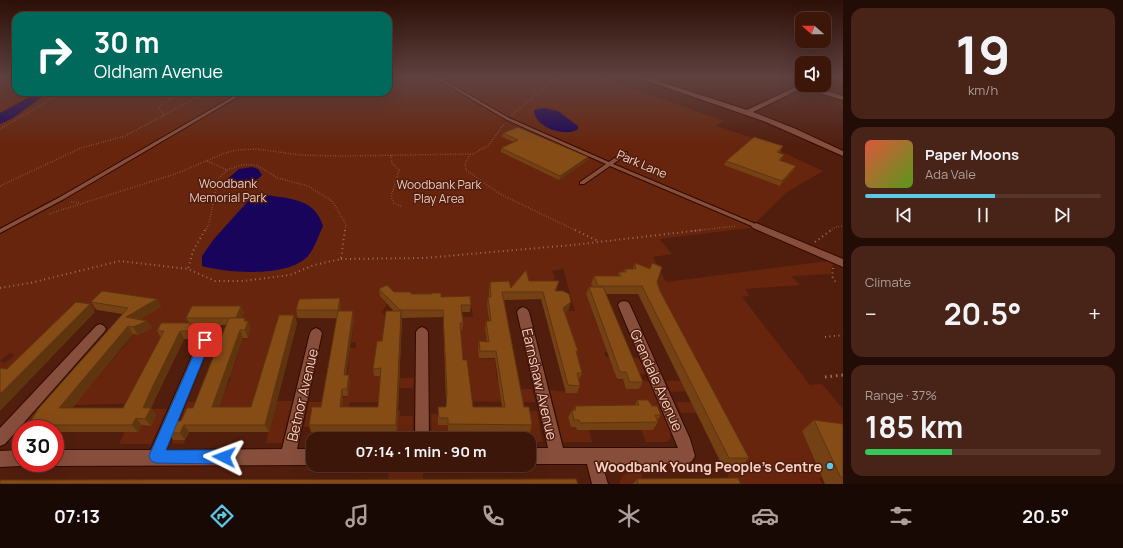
<!DOCTYPE html>
<meta charset="utf-8">
<style>
:root{--surface:#3d160a;--page:#482318;--text:#f1f3f6;--muted:#ad9f9c;--line:#56352b;--accent:#5ac8e6}
body{margin:0;font-family:Manrope,sans-serif;background:var(--page);color:var(--text);height:100vh;display:flex;flex-direction:column;font-size:15px;white-space:nowrap}
*{box-sizing:border-box;margin:0}
p{font-size:13px;color:var(--muted)}
.icon{flex:none;width:22px;height:22px;fill:none;stroke:currentColor;stroke-width:2;stroke-linecap:round;stroke-linejoin:round}
.map{position:relative;flex:1;overflow:hidden}
.drawer{display:flex;flex-direction:column;gap:8px;padding:8px;background:#220c06;width:280px}
.drawer>*{flex:none}
.guide{position:absolute;left:12px;top:12px;width:380px;height:84px;border-radius:12px;box-shadow:0 4px 16px #0002,0 0 0 1px var(--line);background:#00695c;color:#fff;overflow:hidden}
.needle{width:26px;rotate:290deg}
.tools{position:absolute;left:795px;top:12px;display:grid;gap:8px}
.tools a{display:grid;place-items:center;width:36px;height:36px;border-radius:8px;background:var(--surface);box-shadow:0 4px 16px #0002,0 0 0 1px var(--line);font-size:20px}
.speed{position:absolute;left:12px;top:420px;display:flex;gap:8px;font-size:20px;font-weight:700;text-align:center}
.speed>*{display:grid;place-content:center;width:52px;height:52px;border-radius:50%;background:var(--surface);box-shadow:0 4px 16px #0002,0 0 0 1px var(--line);line-height:1}
.speed .limit{border:6px solid #d22;background:#fff;color:#111}
.pin{position:absolute;display:grid;place-items:center;width:34px;height:34px;color:#fff;margin:-17px;border-radius:8px;box-shadow:0 2px 6px #0006}
.me{position:absolute;width:44px;margin:-22px;rotate:273deg;stroke-linejoin:round;filter:drop-shadow(0 0 3px #0008)}
.turn{display:flex;align-items:center;gap:14px;height:84px;padding:0 16px;font-size:18px}
.turn .icon{width:52px;height:52px;stroke-width:2.5}
.turn b{display:block;font-size:28px;line-height:34px}
.big{font-size:30px;font-weight:700;line-height:1.1}
.drawer .tile{flex:1;display:flex;flex-direction:column;justify-content:center;gap:6px;min-width:0;padding:0 14px;border-radius:12px;background:var(--page)}
.drawer .dial{align-items:center;gap:0}
.dial b{font-size:52px;line-height:1}
.song{display:flex;align-items:center;gap:12px}
.cover{width:48px;height:48px;border-radius:6px;background:linear-gradient(135deg,hsl(10 70% 55%),hsl(90 70% 35%))}
.played{height:4px;border-radius:2px;background:linear-gradient(90deg,var(--accent) 55%,var(--line) 55%)}
.keys{display:flex;justify-content:space-around;direction:ltr}
.heat{display:flex;justify-content:space-between;align-items:center;font-size:22px;direction:ltr}
.charge{height:6px;border-radius:3px;background:linear-gradient(90deg,#34c759 37%,var(--line) 0)}
.trip{position:absolute;left:306px;top:432px;width:230px;height:40px;border-radius:12px;background:var(--surface);box-shadow:0 4px 16px #0002,0 0 0 1px var(--line);font-weight:700;line-height:40px;text-align:center}
.menu{display:flex;height:64px;justify-content:space-around;align-items:center;background:#180904;color:var(--muted)}
.menu .icon{width:28px;height:28px}
.menu .selected{color:var(--accent)}
.menu b{font-size:18px;color:var(--text)}
main{display:flex;flex:1;min-height:0}
.map>svg:first-child{display:block}
.green{fill:#67250d}
.water{fill:#18055b}
.lines{fill:none;stroke-linecap:round;stroke-linejoin:round}
.lane-casing{stroke:#300a01;stroke-width:2}
.street-casing{stroke:#300a01;stroke-width:2}
.path-far2{stroke:#9a6f61;stroke-width:1.5;stroke-dasharray:0.5 2;stroke-linecap:butt}
.path-far1{stroke:#9a6f61;stroke-width:2;stroke-dasharray:1 3.5;stroke-linecap:butt}
.path{stroke:#9a6f61;stroke-width:3;stroke-dasharray:1.5 4;stroke-linecap:butt}
.lane{fill:#874e3c;fill-rule:evenodd}
.street{fill:#874e3c;fill-rule:evenodd}
.wall{fill:#734113}
.shaded-wall{fill:#5e350f}
.building{fill:#864c16;stroke:#5e350f}
.route{fill:#1a73e8;stroke:#114b97}
.poi-dot{fill:#5ac8e6;stroke:#511e0d;stroke-width:1.5}
.labels{text-anchor:middle;dominant-baseline:central;stroke-width:3;stroke-linejoin:round;paint-order:stroke}
.street-label{font-size:12px;fill:#f3d1c6;stroke:#511e0d}
.park-label{font-size:12px;fill:#eacabf;stroke:#511e0d}
.near-street-label{font-size:14px;fill:#f3d1c6;stroke:#511e0d}
.near-poi-label{font-size:14px;font-weight:bold;fill:#f3d1c6;stroke:#511e0d;text-anchor:end}
</style>
<main>
<div class="map">
<svg width="843" height="484" viewBox="0 0 843 484">
<rect width="100%" height="100%" fill="#511e0d"/>
<g class="green">
<polygon points="0,77 16,77 16,92 39,92 0,113"/>
<path d="M 388,77 L 601,77 L 724,121 L 716,126 L 750,137 L 823,171 L 787,192 L 750,228 L 659,239 L 672,254 L 653,257 L 666,282 L 828,261 L 833,264 L 830,274 L 791,276 L 800,285 L 745,289 L 750,296 L 742,297 L 810,385 L 822,384 L 843,409 L 843,437 L 802,431 L 822,478 L 819,477 L 822,484 L 743,484 L 728,477 L 729,465 L 655,293 L 593,288 L 586,295 L 606,349 L 607,352 L 604,352 L 606,357 L 639,358 L 646,374 L 615,374 L 616,379 L 649,381 L 671,432 L 670,439 L 666,442 L 646,442 L 641,430 L 576,427 L 577,430 L 589,430 L 592,442 L 563,442 L 550,390 L 577,393 L 564,311 L 575,311 L 563,269 L 552,271 L 555,277 L 548,291 L 541,299 L 521,288 L 492,294 L 488,320 L 491,334 L 479,358 L 495,359 L 497,379 L 517,389 L 532,389 L 535,402 L 446,401 L 462,368 L 457,317 L 473,317 L 471,303 L 394,306 L 394,313 L 387,304 L 382,312 L 387,318 L 384,339 L 374,376 L 381,376 L 386,402 L 350,402 L 348,413 L 312,427 L 304,427 L 309,402 L 325,402 L 348,396 C 347,379 348,364 350,348 L 356,348 L 356,342 L 351,342 L 354,319 L 296,318 L 277,401 L 292,401 L 282,443 L 266,443 L 273,415 L 249,415 L 189,432 L 190,429 L 174,440 L 185,440 L 184,444 L 172,443 L 187,402 L 221,400 L 231,378 L 229,377 L 236,360 L 238,358 L 237,357 L 243,339 L 248,338 L 251,329 L 196,314 L 151,403 L 74,405 L 127,343 L 133,334 L 138,335 L 130,325 L 160,307 L 98,309 L 90,311 L 0,382 L 0,361 L 5,363 L 15,355 L 10,353 L 0,361 L 0,124 L 13,118 L 49,92 L 388,92 Z"/>
<polygon points="398,378 414,378 413,388 397,388"/>
<polygon points="666,381 682,381 687,391 671,392"/>
<polygon points="676,402 692,402 697,413 681,413"/>
<polygon points="42,403 65,405 39,415 29,429 21,429 21,441 19,444 8,442"/>
<polygon points="137,409 167,409 151,444 119,444 125,432 141,425 151,426"/>
<polygon points="385,410 400,410 400,416 413,416 413,439 383,439 384,432 397,431"/>
<polygon points="522,411 537,411 542,442 529,443 529,439 525,439"/>
<polygon points="431,414 438,414 438,425 448,425 448,439 432,439"/>
<path d="M 640,471 L 645,484 L 619,484 C 622,472 629,472 640,471 Z"/>
<polygon points="389,472 423,472 423,484 388,484"/>
</g>
<g class="water">
<polygon points="39,92 49,92 13,118 0,124 0,113"/>
<path d="M 544,108 L 558,111 L 578,126 L 578,129 C 565,138 534,127 534,110 Z"/>
<path d="M 252,167 L 258,169 L 262,175 C 251,186 240,191 225,185 L 225,181 L 239,169 Z"/>
<path d="M 260,194 C 286,199 314,196 323,226 C 319,234 315,248 308,256 C 288,278 228,273 202,266 L 202,256 L 214,239 L 249,200 Z"/>
</g>
<g class="lines">
<defs>
<g id="lane">
<polygon points="434,77 438,77 509,118 609,162 623,152 627,152 627,154 613,164 758,225 759,226 758,227 754,227 610,166 584,184 580,184 580,182 606,164 507,120"/>
<polygon points="241,92 246,92 64,199 0,233 0,229 60,197"/>
</g>
<g id="street">
<polygon points="636,77 645,77 747,110 802,84 802,85 807,85 843,96 843,100 802,88 753,112 796,129 843,151 843,156 766,122"/>
<polygon points="712,77 719,77 716,79"/>
<polygon points="756,223 843,259 843,267 753,228 751,226"/>
<polygon points="624,301 628,302 630,305 690,439 695,456 692,461 687,464 602,464 608,484 592,484 587,464 529,464 529,448 548,448 517,312 519,309 523,307 527,309 529,312 563,448 678,448 618,305 620,302"/>
<polygon points="100,324 104,326 106,329 104,332 5,444 0,446 0,428 96,326"/>
<polygon points="422,327 426,329 428,332 429,439 415,439 416,332 418,329"/>
<polygon points="316,328 320,330 322,333 297,449 313,449 313,465 55,466 50,463 55,463 55,450 151,450 199,340 201,336 205,335 209,336 211,340 166,450 282,449 310,333 312,330"/>
<polygon points="21,450 21,463 26,463 21,466 0,467 0,451"/>
</g>
</defs>
<use href="#lane" class="lane-casing"/>
<use href="#street" class="street-casing"/>
<g class="path-far2">
<polyline points="164,115 158,107 179,92"/>
<polyline points="512,115 557,77"/>
<polyline points="0,129 63,92"/>
<polyline points="470,154 465,164 466,170 500,194 577,231"/>
<polyline points="391,155 392,163 399,170 391,197 394,203 402,207"/>
<polyline points="207,161 227,170"/>
<polyline points="227,170 241,165 256,165 278,178 308,186 332,201 346,224 345,231"/>
<polyline points="0,186 81,148 125,136 207,92"/>
<polyline points="71,202 80,203"/>
<polyline points="49,214 175,174 225,153 237,150 257,149 300,155 339,156 473,154 489,145 504,124"/>
<polyline points="205,231 209,224 218,179 227,170"/>
<polyline points="692,231 736,226"/>
<polyline points="830,231 835,227 843,226"/>
</g>
<g class="path-far1">
<polyline points="205,230 193,251 188,269 215,281 243,281 290,275 314,265 341,259 345,230"/>
<polyline points="575,230 598,241"/>
<polyline points="815,242 831,230"/>
<polyline points="341,259 424,258 573,245 701,230"/>
<polyline points="833,268 832,276 836,283"/>
<polyline points="0,288 30,283 120,261 188,269"/>
<polyline points="825,337 843,335"/>
</g>
<polyline class="path" points="825,377 843,375"/>
<use href="#lane" class="lane"/>
<use href="#street" class="street"/>
</g>
<g class="wall">
<polygon points="503,133 588,157 587,161 559,180 501,152 501,148 514,142 502,137"/>
<polygon points="783,146 781,150 778,153 784,155 780,161 794,170 780,186 724,165 726,161"/>
<polygon points="635,263 650,268 652,263 657,282 660,291 749,458 742,465 722,465 638,294 606,294 643,382 639,389 626,389 623,379 617,379 586,294 589,287 593,287 591,284 594,276 618,276 619,272 623,272 625,269 633,269"/>
<polygon points="529,281 559,281 556,291 569,309 565,313 578,351 577,354 582,373 579,380 580,386 577,393 566,393 541,299 504,300 524,407 532,425 530,432 448,431 448,425 438,425 438,407 446,407 446,401 443,317 402,318 397,432 311,432 309,425 321,407 337,318 298,318 296,310 341,306 340,311 354,319 346,375 350,382 349,388 348,396 343,396 342,407 378,407 380,376 374,376 373,369 382,341 394,311 380,296 379,289 394,292 411,294 441,297 471,305 470,312 462,312 463,323 462,330 460,330 463,360 473,407 502,407 495,358 479,358 478,349 479,341 487,342 485,328 486,321 489,321 487,304 488,297 489,297 489,289 490,282 511,288"/>
<polygon points="157,299 161,307 140,319 147,321 152,328 138,335 133,334 72,408 123,408 161,338 157,331 189,323 186,318 241,306 244,313 242,318 246,321 251,328 248,338 243,338 219,407 251,407 294,315 297,323 269,432 189,432 185,440 173,440 168,433 181,421 193,408 226,325 192,326 194,330 194,339 184,339 156,397 151,408 156,415 151,426 142,425 138,432 55,432 55,429 32,429 28,425 123,314 97,310 91,302"/>
<polygon points="637,400 652,406 661,415 657,421 658,422 653,430 577,430 576,427 571,427 568,417 572,410 574,410 575,406 635,405"/>
<polygon points="814,420 843,424 843,484 825,484 802,431"/>
<polygon points="637,479 741,484 633,484"/>
</g>
<g class="shaded-wall">
<polygon points="588,157 587,161 559,180 560,176"/>
<polygon points="796,166 794,170 780,186 782,181"/>
<polygon points="340,298 341,306 339,317 338,310"/>
<polygon points="157,299 161,307 131,325 126,317"/>
<polygon points="571,302 569,309 561,316 563,308"/>
<polygon points="90,304 95,312 0,411 0,394"/>
<polygon points="241,306 244,313 239,325 236,318"/>
<polygon points="353,311 354,319 345,383 344,375"/>
<polygon points="401,311 402,318 397,432 396,425"/>
<polygon points="294,315 297,323 269,432 265,425"/>
<polygon points="245,318 247,324 248,321 251,328 248,338 245,330 244,321"/>
<polygon points="147,321 152,328 138,335 133,327"/>
<polygon points="190,323 194,330 194,339 190,331"/>
<polygon points="128,326 133,334 66,415 59,408"/>
<polygon points="240,330 243,338 216,415 212,407"/>
<polygon points="180,331 184,339 156,397 151,408 156,415 151,426 145,419 143,408 151,390"/>
<polygon points="349,375 350,382 348,396 347,389"/>
<polygon points="342,389 343,396 341,414 340,407"/>
<polygon points="136,418 142,425 138,432 132,425"/>
<polygon points="184,425 189,432 185,440 180,433"/>
</g>
<g class="building">
<polygon points="518,127 588,157 560,176 501,148 518,140 503,133"/>
<polygon points="754,137 783,146 777,152 784,155 779,160 796,166 782,181 726,161"/>
<polygon points="635,263 650,269 652,263 662,267 657,282 660,291 749,458 729,458 642,286 598,286 594,276 621,276 619,272 626,272 625,269 636,269"/>
<polygon points="526,270 529,281 559,281 555,291 563,291 569,294 571,302 563,308 578,351 576,351 582,373 577,373 580,386 568,385 543,292 502,292 524,407 529,407 532,425 448,424 448,418 439,418 438,407 446,407 447,394 443,310 400,310 379,289 387,285 394,292 411,292 411,294 432,294 432,293 441,293 441,297 470,296 471,305 461,305 463,323 460,323 463,360 467,360 473,407 505,407 496,351 480,351 479,341 489,342 486,321 491,321 488,297 491,297 490,282 509,281 511,288"/>
<polygon points="589,287 603,287 643,382 630,382 626,372 620,372"/>
<polygon points="102,291 157,299 126,317 147,321 133,327 128,326 59,408 123,408 164,331 157,331 161,323 190,323 190,331 180,331 151,390 143,408 151,408 145,419 136,418 132,425 28,425 39,408 128,308 91,302"/>
<polygon points="340,298 338,310 296,310 299,299"/>
<polygon points="76,302 90,304 0,394 0,368 7,369"/>
<polygon points="192,306 241,306 236,318 186,318"/>
<polygon points="338,311 353,311 344,375 349,375 348,381 347,389 342,389 340,407 378,407 381,368 373,369 377,341 382,341 386,311 401,311 396,425 309,425 312,407 321,407"/>
<polygon points="279,315 294,315 265,425 184,425 180,433 168,433 173,421 181,421 187,408 193,408 229,318 245,318 244,321 248,321 245,330 240,330 212,407 251,407"/>
<polygon points="637,400 648,400 652,406 657,406 661,415 655,415 658,422 580,423 579,420 574,420 572,410 576,410 575,406 639,405"/>
<polygon points="814,420 843,424 843,478 841,478"/>
<polygon points="738,478 741,484 638,484 637,479"/>
<polygon points="576,479 578,484 0,484 0,480"/>
</g>
<linearGradient id="sky" x2="0" y2="1"><stop stop-color="#2d1007"/><stop offset="0.53" stop-color="#5f4140"/><stop offset="1" stop-color="#5f4140" stop-opacity="0"/></linearGradient>
<rect width="843" height="145" fill="url(#sky)"/>
<polygon class="route" points="205,336 209,337 211,340 166,450 224,450 229,452 231,457 229,462 224,464 156,463 151,461 149,456 200,340 201,337"/>
<circle class="poi-dot" cx="830" cy="466" r="4"/>
<g class="labels">
<g class="street-label">
<text transform="translate(642 164) rotate(23)">Park Lane</text>
</g>
<g class="park-label">
<text x="228" y="183">Woodbank<tspan x="228" dy="14">Memorial Park</tspan></text>
<text x="439" y="184">Woodbank Park<tspan x="439" dy="14">Play Area</tspan></text>
</g>
<g class="near-street-label">
<text transform="translate(657 380) rotate(66)">Grendale Avenue</text>
<text transform="translate(540 384) rotate(77)">Earnshaw Avenue</text>
<text transform="translate(302 395) rotate(-77)">Betnor Avenue</text>
</g>
<g class="near-poi-label">
<text x="822" y="466">Woodbank Young People's Centre</text>
</g>
</g>
</svg>
<div class="tools">
<a><svg class="needle" viewBox="-14 -14 28 28"><path d="M0-13l5 13h-10z" fill="#e53935"/><path d="M0 13l5-13h-10z" fill="#ad9f9c"/></svg></a>
<a><svg class="icon" aria-label="sound" viewBox="0 0 24 24"><path d="M4 9h4l5-4v14l-5-4H4zM17 9q2 3 0 6"/></svg></a>
</div>
<div class="speed"><div class="limit">30</div></div>
<div class="pin" style="left:205px;top:340px;background:#d93025"><svg class="icon" aria-label="arrive" viewBox="0 0 24 24"><path d="M6 21V4h12l-3 4 3 4H6"/></svg></div>
<svg class="me" style="left:224px;top:457px" viewBox="-20 -20 40 40"><path d="M0-17L14 15 0 8-14 15z" fill="#1a73e8" stroke="#fff" stroke-width="4"/></svg>
<div class="trip">07:14 · 1 min · 90 m</div>
<div class="guide">
<div class="turn"><svg class="icon" aria-label="right" viewBox="0 0 24 24"><path d="M7 20v-9h11M14 6l5 5-5 5"/></svg><div><b>30 m</b>Oldham Avenue</div></div>
</div>
</div>
<section class="drawer">
<div class="tile dial"><b>19</b><p>km/h</p></div>
<div class="tile">
<div class="song"><i class="cover"></i><div><b>Paper Moons</b><p>Ada Vale</p></div></div>
<div class="played"></div>
<div class="keys"><svg class="icon" aria-label="previous" viewBox="0 0 24 24"><path d="M18 5L8 12l10 7zM5 5v14"/></svg><svg class="icon" aria-label="pause" viewBox="0 0 24 24"><path d="M8 5v14M16 5v14"/></svg><svg class="icon" aria-label="next" viewBox="0 0 24 24"><path d="M6 5l10 7-10 7zM19 5v14"/></svg></div>
</div>
<div class="tile"><p>Climate</p>
<div class="heat"><a>−</a><b class="big">20.5°</b><a>+</a></div>
</div>
<div class="tile"><p>Range · 37%</p><b class="big">185 km</b><div class="charge"></div></div>
</section>
</main>
<nav class="menu">
<b>07:13</b>
<svg class="icon selected" aria-label="directions" viewBox="0 0 24 24"><path d="M12 3l9 9-9 9-9-9zM9 14v-3h6M13 9l2 2-2 2"/></svg>
<svg class="icon" aria-label="music" viewBox="0 0 24 24"><path d="M9 18V5l10-2v13"/><circle cx="6" cy="18" r="3"/><circle cx="16" cy="16" r="3"/></svg>
<svg class="icon" aria-label="phone" viewBox="0 0 24 24"><path d="M5 4h4l2 5-3 2q2 4 5 5l2-3 5 2v4C11 20 4 13 5 4z"/></svg>
<svg class="icon" aria-label="climate" viewBox="0 0 24 24"><path d="M12 3v18M4 7l16 10M4 17L20 7"/></svg>
<svg class="icon" aria-label="car" viewBox="0 0 24 24"><path d="M5 17H2v-5l4-1 3-4h7l3 4 3 1v5h-3M9 17h6M6 11h13"/><circle cx="7" cy="17" r="2"/><circle cx="17" cy="17" r="2"/></svg>
<svg class="icon" aria-label="filters" viewBox="0 0 24 24"><path d="M4 7h16M4 17h16"/><circle cx="9" cy="7" r="2"/><circle cx="15" cy="17" r="2"/></svg>
<b>20.5°</b>
</nav>
